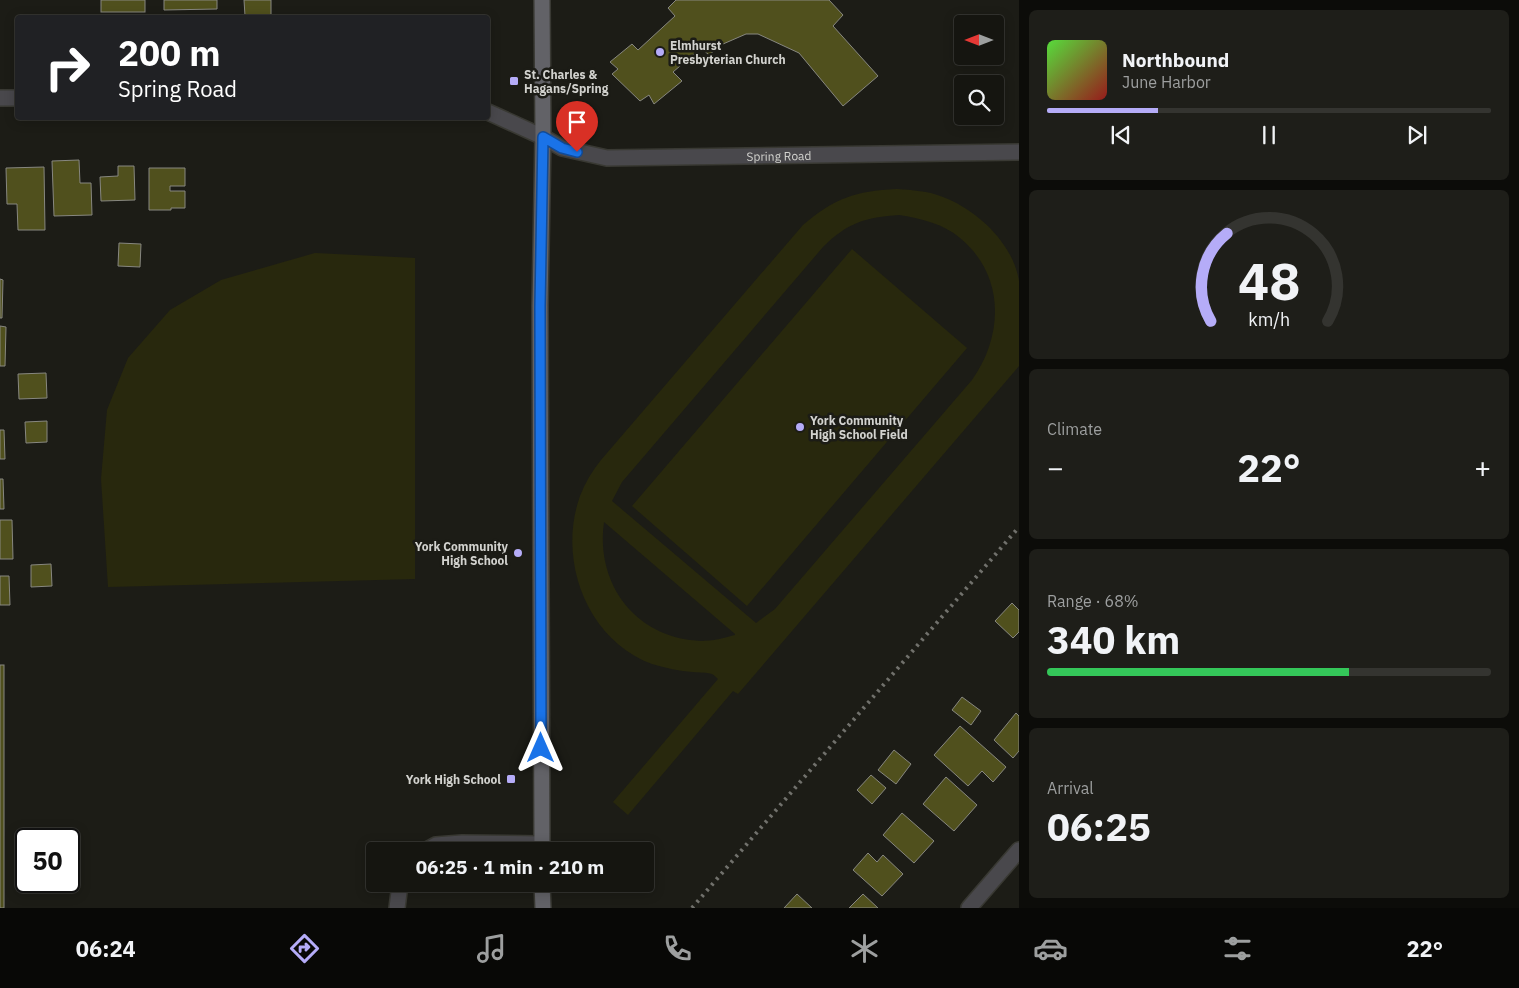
<!DOCTYPE html>
<meta charset="utf-8">
<style>
:root{--surface:#151510;--page:#1e1e19;--text:#f1f3f6;--muted:#9d9f9f;--line:#343430;--accent:#b5acf8}
body{margin:0;font-family:"IBM Plex Sans",sans-serif;background:var(--page);color:var(--text);height:100vh;display:flex;flex-direction:column;font-size:19px;white-space:nowrap}
*{box-sizing:border-box;margin:0}
p{font-size:16px;color:var(--muted)}
.icon{flex:none;width:28px;height:28px;fill:none;stroke:currentColor;stroke-width:2;stroke-linecap:round;stroke-linejoin:round}
.map{position:relative;flex:1;overflow:hidden}
.details{display:flex;flex-direction:column;gap:10px;padding:10px;background:#0c0c09;width:500px}
.details>*{flex:none}
.guide{position:absolute;left:15px;top:15px;width:475px;height:105px;border-radius:5px;box-shadow:0 2px 12px #0003,0 0 0 1px var(--line);background:#202124;color:#fff;overflow:hidden}
.needle{width:32px;rotate:270deg}
.controls{position:absolute;left:954px;top:15px;display:grid;gap:10px}
.controls a{display:grid;place-items:center;width:50px;height:50px;border-radius:5px;background:var(--surface);box-shadow:0 2px 12px #0003,0 0 0 1px var(--line);font-size:25px}
.speed{position:absolute;left:15px;top:828px;display:flex;gap:10px;font-size:25px;font-weight:700;text-align:center}
.speed>*{display:grid;place-content:center;width:65px;height:65px;border-radius:50%;background:var(--surface);box-shadow:0 2px 12px #0003,0 0 0 1px var(--line);line-height:1}
.speed .limit{border:2px solid #111;border-radius:8px;background:#fff;color:#111}
.pin{position:absolute;display:grid;place-items:center;width:42px;height:42px;color:#fff;margin:-51px -21px;border-radius:50% 50% 50% 0;rotate:-45deg;box-shadow:0 0 5px #0007}
.pin .icon{rotate:45deg}
.me{position:absolute;width:55px;margin:-28px;rotate:0deg;stroke-linejoin:round;filter:drop-shadow(0 0 4px #0008)}
.turn{display:flex;align-items:center;gap:18px;height:105px;padding:0 20px;font-size:22px}
.turn .icon{width:65px;height:65px;stroke-width:2.5}
.turn b{display:block;font-size:35px;line-height:42px}
.big{font-size:38px;font-weight:800;line-height:1.1}
.details .tile{flex:1;display:flex;flex-direction:column;justify-content:center;gap:8px;min-width:0;padding:0 18px;border-radius:8px;background:var(--page)}
.details .dial{align-items:center;gap:0}
.dial svg{height:130px;overflow:visible;fill:none;stroke:var(--line);stroke-width:7;stroke-linecap:round;text-anchor:middle}
.dial text{fill:var(--text);stroke:none}
.song{display:flex;align-items:center;gap:15px}
.cover{width:60px;height:60px;border-radius:8px;background:linear-gradient(135deg,hsl(110 70% 55%),hsl(0 70% 35%))}
.played{height:5px;border-radius:2px;background:linear-gradient(90deg,var(--accent) 25%,var(--line) 25%)}
.keys{display:flex;justify-content:space-around;direction:ltr}
.heat{display:flex;justify-content:space-between;align-items:center;font-size:28px;direction:ltr}
.charge{height:8px;border-radius:4px;background:linear-gradient(90deg,#34c759 68%,var(--line) 0)}
.trip{position:absolute;left:366px;top:842px;width:288px;height:50px;border-radius:5px;background:var(--surface);box-shadow:0 2px 12px #0003,0 0 0 1px var(--line);font-weight:800;line-height:50px;text-align:center}
.dock{display:flex;height:80px;justify-content:space-around;align-items:center;background:#080806;color:var(--muted)}
.dock .icon{width:35px;height:35px}
.dock .current{color:var(--accent)}
.dock b{font-size:22px;color:var(--text)}
main{display:flex;flex:1;min-height:0}
.map>svg:first-child{display:block}
.green{fill:#28280d;fill-rule:evenodd}
.building{fill:#50501d;stroke:#878780}
.lines{fill:none;stroke-linecap:round;stroke-linejoin:round}
.minor-casing{stroke:#393933;stroke-width:18}
.tertiary-casing{stroke:#393933;stroke-width:18}
.secondary-casing{stroke:#393933;stroke-width:18}
.minor{stroke:#49484c;stroke-width:15}
.tertiary{stroke:#49484c;stroke-width:15}
.secondary{stroke:#626267;stroke-width:15}
.rail{stroke:#71716c;stroke-width:4;stroke-dasharray:2.5 5;stroke-linecap:butt}
.route-casing{stroke:#114b97;stroke-width:12}
.route{stroke:#1a73e8;stroke-width:9}
.poi-dot{fill:#b5acf8;stroke:#1c1c16;stroke-width:2}
.labels{text-anchor:middle;dominant-baseline:central;stroke-width:5;stroke-linejoin:round;paint-order:stroke}
.poi-label{font-size:12px;font-weight:bold;fill:#d2d2ce;stroke:#1c1c16;text-anchor:start}
.street-label{font-size:12px;fill:#d2d2ce;stroke:#1c1c16}
</style>
<main>
<div class="map">
<svg width="1019" height="908" viewBox="0 0 1019 908">
<rect width="100%" height="100%" fill="#1c1c16"/>
<g class="green">
<path d="M 897,189 C 912,190 928,191 943,197 C 977,210 1013,243 1019,281 C 1019,290 1019,299 1019,308 C 1019,327 1019,346 1019,366 L 738,694 L 733,691 L 628,815 L 613,802 L 718,679 C 717,678 713,674 712,674 C 707,672 699,673 693,672 C 680,671 665,668 652,664 C 587,640 557,560 580,496 C 585,483 592,471 601,460 L 803,225 C 835,198 855,191 897,189 ZM 899,215 C 920,218 944,224 960,238 C 1005,275 1004,335 972,380 L 775,609 L 756,623 L 612,501 L 622,482 L 823,247 C 847,223 866,217 899,215 ZM 604,522 L 735,634 L 735,635 C 724,638 713,641 701,641 C 637,639 595,585 604,522 Z"/>
<polygon points="852,249 967,348 747,606 632,506"/>
<polygon points="315,253 415,258 415,579 108,587 101,479 107,410 128,358 170,310 221,280"/>
</g>
<g class="building">
<rect x="101" y="0" width="44" height="12"/>
<polygon points="164,0 217,0 217,9 164,10"/>
<polygon points="244,0 271,0 271,15 245,16"/>
<polygon points="676,0 829,0 843,15 833,26 878,76 843,106 799,53 758,34 746,34 723,44 709,55 701,48 673,72 682,81 654,104 649,95 640,101 612,74 618,69 610,62 632,44 638,50 675,16 668,8"/>
<polygon points="79,160 80,183 91,183 92,215 54,216 52,161"/>
<polygon points="118,166 134,166 135,200 101,201 100,177 118,176"/>
<polygon points="44,167 45,230 18,230 17,204 7,204 6,168"/>
<polygon points="149,168 185,168 185,186 170,186 170,191 185,191 185,208 171,208 171,210 149,210"/>
<polygon points="119,243 141,244 140,267 118,266"/>
<polygon points="0,279 3,280 2,318 0,318"/>
<polygon points="0,326 6,327 5,366 0,366"/>
<polygon points="46,373 47,398 19,399 18,374"/>
<polygon points="47,421 47,442 26,443 25,422"/>
<polygon points="0,430 4,430 5,459 0,459"/>
<polygon points="0,479 3,479 4,509 0,509"/>
<polygon points="0,520 12,520 13,559 0,559"/>
<polygon points="51,564 52,586 31,587 31,565"/>
<polygon points="0,576 9,576 10,605 0,605"/>
<polygon points="1012,603 1019,610 1019,632 1013,638 995,621"/>
<rect x="0" y="665" width="4" height="243"/>
<polygon points="962,697 981,711 971,725 952,710"/>
<polygon points="1016,713 1019,716 1019,751 1013,758 994,740"/>
<polygon points="960,726 1006,767 993,782 982,771 968,786 934,755"/>
<polygon points="894,750 911,764 896,784 878,770"/>
<polygon points="871,775 886,788 872,804 857,790"/>
<polygon points="946,777 977,805 954,831 923,804"/>
<polygon points="902,813 934,841 914,863 883,835"/>
<polygon points="868,853 877,862 883,855 903,874 882,896 853,870"/>
<polygon points="797,894 812,908 784,908"/>
<polygon points="863,894 878,908 849,908"/>
</g>
<g class="lines">
<defs>
<g id="minor">
<polyline points="0,98 18,98"/>
<polyline points="488,112 543,137"/>
<polyline points="425,851 436,845 462,843 542,844"/>
<polyline points="397,908 400,884"/>
<polyline points="969,908 1019,850"/>
</g>
<g id="tertiary">
<path id="s1" d="M 543,137 L 562,148 L 607,158 L 1019,152"/>
</g>
<g id="secondary">
<polyline points="542,0 543,137 540,306 542,851"/>
<polyline points="542,884 543,908"/>
</g>
</defs>
<use href="#minor" class="minor-casing"/>
<use href="#tertiary" class="tertiary-casing"/>
<use href="#secondary" class="secondary-casing"/>
<use href="#minor" class="minor"/>
<use href="#tertiary" class="tertiary"/>
<use href="#secondary" class="secondary"/>
<polyline class="rail" points="692,908 1019,527"/>
</g>
<g class="lines">
<defs>
<polyline id="route" points="541,748 540,306 543,137 562,148 577,152"/>
</defs>
<use href="#route" class="route-casing"/>
<use href="#route" class="route"/>
</g>
<g class="poi-dot">
<circle cx="660" cy="52" r="5"/>
<rect x="509" y="76" width="10" height="10" rx="2.5"/>
<circle cx="800" cy="427" r="5"/>
<circle cx="518" cy="553" r="5"/>
<rect x="506" y="774" width="10" height="10" rx="2.5"/>
</g>
<g class="labels">
<g class="poi-label">
<text x="670" y="45">Elmhurst<tspan x="670" dy="14">Presbyterian Church</tspan></text>
<text x="524" y="74">St. Charles &amp;<tspan x="524" dy="14">Hagans/Spring</tspan></text>
<text x="810" y="420">York Community<tspan x="810" dy="14">High School Field</tspan></text>
<text x="508" y="546" text-anchor="end">York Community<tspan x="508" dy="14">High School</tspan></text>
<text x="501" y="779" text-anchor="end">York High School</text>
</g>
<g class="street-label">
<text stroke="none"><textPath href="#s1" startOffset="240">Spring Road</textPath></text>
</g>
</g>
</svg>
<div class="controls">
<a><svg class="needle" viewBox="-14 -14 28 28"><path d="M0-13l5 13h-10z" fill="#e53935"/><path d="M0 13l5-13h-10z" fill="#9d9f9f"/></svg></a>
<a><svg class="icon" aria-label="search" viewBox="0 0 24 24"><circle cx="10" cy="10" r="6"/><path d="M15 15l6 6"/></svg></a>
</div>
<div class="speed"><div class="limit">50</div></div>
<div class="pin" style="left:577px;top:152px;background:#d93025"><svg class="icon" aria-label="arrive" viewBox="0 0 24 24"><path d="M6 21V4h12l-3 4 3 4H6"/></svg></div>
<svg class="me" style="left:541px;top:748px" viewBox="-20 -20 40 40"><path d="M0-17L14 15 0 8-14 15z" fill="#1a73e8" stroke="#fff" stroke-width="4"/></svg>
<div class="trip">06:25 · 1 min · 210 m</div>
<div class="guide">
<div class="turn"><svg class="icon" aria-label="right" viewBox="0 0 24 24"><path d="M7 20v-9h11M14 6l5 5-5 5"/></svg><div><b>200 m</b>Spring Road</div></div>
</div>
</div>
<section class="details">
<div class="tile">
<div class="song"><i class="cover"></i><div><b>Northbound</b><p>June Harbor</p></div></div>
<div class="played"></div>
<div class="keys"><svg class="icon" aria-label="previous" viewBox="0 0 24 24"><path d="M18 5L8 12l10 7zM5 5v14"/></svg><svg class="icon" aria-label="pause" viewBox="0 0 24 24"><path d="M8 5v14M16 5v14"/></svg><svg class="icon" aria-label="next" viewBox="0 0 24 24"><path d="M6 5l10 7-10 7zM19 5v14"/></svg></div>
</div>
<div class="tile dial"><svg viewBox="0 0 100 80">
<path d="M14 69A42 42 0 1 1 86 69"/>
<path d="M14 69A42 42 0 0 1 24 15" stroke="#b5acf8"/>
<text x="50" y="56" font-size="32" font-weight="700">48</text>
<text x="50" y="72" font-size="11">km/h</text>
</svg></div>
<div class="tile"><p>Climate</p>
<div class="heat"><a>−</a><b class="big">22°</b><a>+</a></div>
</div>
<div class="tile"><p>Range · 68%</p><b class="big">340 km</b><div class="charge"></div></div>
<div class="tile"><p>Arrival</p><b class="big">06:25</b></div>
</section>
</main>
<nav class="dock">
<b>06:24</b>
<svg class="icon current" aria-label="directions" viewBox="0 0 24 24"><path d="M12 3l9 9-9 9-9-9zM9 14v-3h6M13 9l2 2-2 2"/></svg>
<svg class="icon" aria-label="music" viewBox="0 0 24 24"><path d="M9 18V5l10-2v13"/><circle cx="6" cy="18" r="3"/><circle cx="16" cy="16" r="3"/></svg>
<svg class="icon" aria-label="phone" viewBox="0 0 24 24"><path d="M5 4h4l2 5-3 2q2 4 5 5l2-3 5 2v4C11 20 4 13 5 4z"/></svg>
<svg class="icon" aria-label="climate" viewBox="0 0 24 24"><path d="M12 3v18M4 7l16 10M4 17L20 7"/></svg>
<svg class="icon" aria-label="car" viewBox="0 0 24 24"><path d="M5 17H2v-5l4-1 3-4h7l3 4 3 1v5h-3M9 17h6M6 11h13"/><circle cx="7" cy="17" r="2"/><circle cx="17" cy="17" r="2"/></svg>
<svg class="icon" aria-label="filters" viewBox="0 0 24 24"><path d="M4 7h16M4 17h16"/><circle cx="9" cy="7" r="2"/><circle cx="15" cy="17" r="2"/></svg>
<b>22°</b>
</nav>
